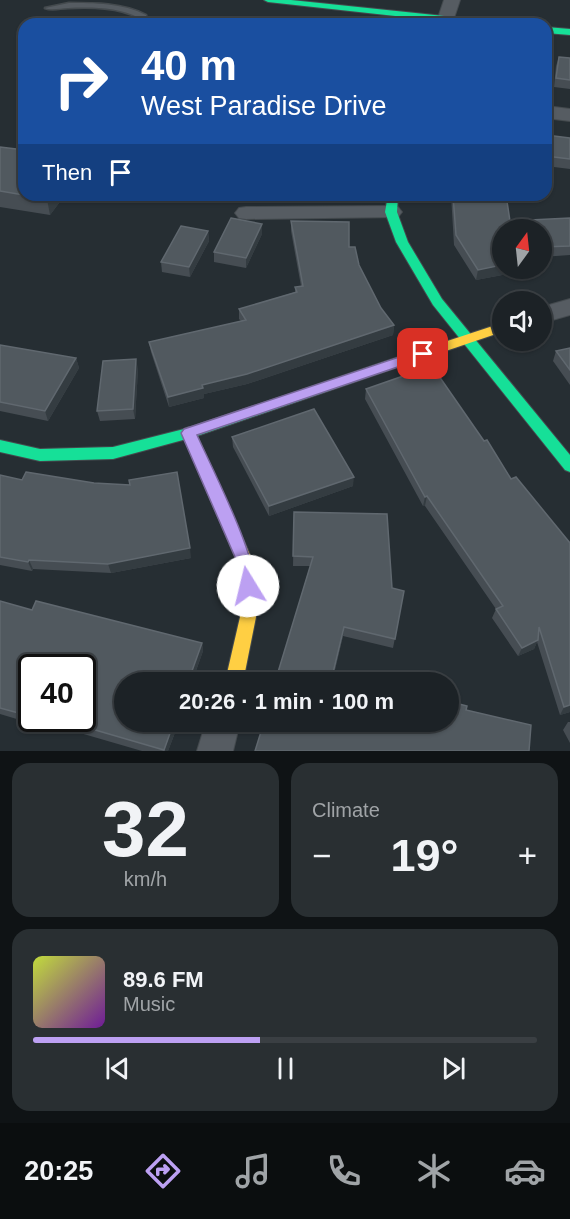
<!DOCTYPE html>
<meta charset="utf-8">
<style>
:root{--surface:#1c2226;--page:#292f32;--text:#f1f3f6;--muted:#a0a4a7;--line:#3a3f43;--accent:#bca0f2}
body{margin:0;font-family:Helvetica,sans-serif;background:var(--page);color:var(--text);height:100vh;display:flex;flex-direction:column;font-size:22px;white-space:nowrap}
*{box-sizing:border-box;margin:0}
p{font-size:20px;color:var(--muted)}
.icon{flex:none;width:33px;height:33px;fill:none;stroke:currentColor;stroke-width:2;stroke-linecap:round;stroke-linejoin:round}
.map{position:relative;height:751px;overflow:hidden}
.side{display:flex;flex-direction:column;gap:12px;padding:12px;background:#0f1315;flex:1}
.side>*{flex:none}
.hud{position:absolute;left:18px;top:18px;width:534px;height:183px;border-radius:18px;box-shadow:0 2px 4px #0004,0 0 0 2px var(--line);background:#1a4fa0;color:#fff;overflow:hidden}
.needle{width:39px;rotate:15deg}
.tools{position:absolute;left:492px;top:219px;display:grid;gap:12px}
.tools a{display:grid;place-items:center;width:60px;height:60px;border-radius:50%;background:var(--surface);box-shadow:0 2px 4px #0004,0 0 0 2px var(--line);font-size:30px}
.speed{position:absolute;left:18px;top:654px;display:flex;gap:12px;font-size:30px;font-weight:700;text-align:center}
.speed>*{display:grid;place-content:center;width:78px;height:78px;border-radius:50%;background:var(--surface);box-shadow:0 2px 4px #0004,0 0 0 2px var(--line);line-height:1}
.speed .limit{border:3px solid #111;border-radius:9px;background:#fff;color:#111}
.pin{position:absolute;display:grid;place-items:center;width:51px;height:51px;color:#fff;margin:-26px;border-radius:12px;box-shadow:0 3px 9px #0006}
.me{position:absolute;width:66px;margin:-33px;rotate:351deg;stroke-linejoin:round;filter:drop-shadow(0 0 4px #0008)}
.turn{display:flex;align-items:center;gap:21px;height:126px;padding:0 24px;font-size:27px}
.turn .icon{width:78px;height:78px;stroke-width:2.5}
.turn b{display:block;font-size:42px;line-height:51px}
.then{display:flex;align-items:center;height:57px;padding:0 24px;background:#0003;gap:12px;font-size:22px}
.big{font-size:45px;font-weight:700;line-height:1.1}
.side .tile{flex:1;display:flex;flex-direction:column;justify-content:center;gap:9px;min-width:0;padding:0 21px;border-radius:18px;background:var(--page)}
.side .dial{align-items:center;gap:0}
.dial b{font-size:78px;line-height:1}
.song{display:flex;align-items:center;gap:18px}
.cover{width:72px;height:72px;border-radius:9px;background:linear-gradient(135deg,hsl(70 70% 55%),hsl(280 70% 35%))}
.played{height:6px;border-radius:3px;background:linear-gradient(90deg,var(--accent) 45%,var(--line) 45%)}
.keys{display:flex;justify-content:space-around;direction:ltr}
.heat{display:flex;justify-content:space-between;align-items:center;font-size:33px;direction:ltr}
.side .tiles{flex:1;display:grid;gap:12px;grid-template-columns:1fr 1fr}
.tile:last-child{grid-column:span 2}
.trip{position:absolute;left:114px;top:672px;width:345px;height:60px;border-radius:30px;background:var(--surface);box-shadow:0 2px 4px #0004,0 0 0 2px var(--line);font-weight:700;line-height:60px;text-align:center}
.tab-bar{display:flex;height:96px;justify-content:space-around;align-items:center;background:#0b0e0f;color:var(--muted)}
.tab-bar .icon{width:42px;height:42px}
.tab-bar .current{color:var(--accent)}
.tab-bar b{font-size:27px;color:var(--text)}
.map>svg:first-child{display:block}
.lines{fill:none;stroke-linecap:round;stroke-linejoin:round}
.lane-casing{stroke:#444a4e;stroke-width:3}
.street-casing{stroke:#444a4e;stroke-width:2}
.fast-casing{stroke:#444a4e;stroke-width:2}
.slow-casing{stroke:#444a4e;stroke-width:2}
.lane{fill:#565c62;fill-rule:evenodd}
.street{fill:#565c62;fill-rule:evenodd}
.fast{fill:#16e098;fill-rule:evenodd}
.slow{fill:#ffcf43;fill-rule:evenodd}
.wall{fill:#464d53;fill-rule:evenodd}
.shaded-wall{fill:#343c41}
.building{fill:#51595f;stroke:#60686f;stroke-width:1.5}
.route{fill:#bca0f2;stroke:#7a689d;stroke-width:1.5}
</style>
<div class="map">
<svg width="570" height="751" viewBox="0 0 570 751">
<rect width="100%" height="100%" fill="#262e33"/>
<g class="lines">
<defs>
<path id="lane" d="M 69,3 C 94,3 123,3 146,15 L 147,24 L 139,24 L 139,18 C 119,7 91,7 68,8 C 61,8 52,11 45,8 Z"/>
<g id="street">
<polygon points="444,0 460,0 452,24 436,24"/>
<polygon points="546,106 570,109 570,121 546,118"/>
<polygon points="391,206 398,207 402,212 398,217 246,219 239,218 235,213 239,208 246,207"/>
<polygon points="570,299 570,315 542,323 542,307"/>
<polygon points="206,722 240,722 233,751 197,751"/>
</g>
<g id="fast">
<polygon points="264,0 291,0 492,21 496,24 468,24 268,2"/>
<polygon points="546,27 570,29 570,35 546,33"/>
<polygon points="388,195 398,195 397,212 408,242 442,299 570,455 570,472 565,470 433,305 396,242 385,212"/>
<polygon points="431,346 438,351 436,354 194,437 113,459 40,461 0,452 0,440 40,449 113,447 188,428"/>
</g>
<g id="slow">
<polygon points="502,323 502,332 431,356 424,351 426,348"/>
<polygon points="189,427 194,429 196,433 251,557 256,617 243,682 225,682 240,617 235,557 182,433 184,429"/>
</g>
</defs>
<use href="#lane" class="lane-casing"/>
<use href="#street" class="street-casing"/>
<use href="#fast" class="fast-casing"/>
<use href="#slow" class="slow-casing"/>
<use href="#lane" class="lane"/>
<use href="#street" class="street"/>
<use href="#fast" class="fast"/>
<use href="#slow" class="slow"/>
</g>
<g class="wall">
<polygon points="559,57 570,58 570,89 554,87 556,66"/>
<polygon points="546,135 570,138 570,169 546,166"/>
<polygon points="0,147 65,195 50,215 0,207"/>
<polygon points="451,195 506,195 510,221 570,218 570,255 542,257 542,230 502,230 528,270 476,280 454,245"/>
<polygon points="291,221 349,247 359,265 381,308 394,325 393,335 247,384 204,394 204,398 169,407 151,352 149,342 241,321 239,319 239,309 295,292 295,287 301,286 291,231"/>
<polygon points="208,231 209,241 190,277 162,272 161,262"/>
<polygon points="262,234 246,268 214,262 214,252"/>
<polygon points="0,345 76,358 79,368 48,421 0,411"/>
<polygon points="570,348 570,385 553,361 556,351"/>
<polygon points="138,369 135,419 100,421 97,411"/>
<polygon points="366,389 484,441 570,712 560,715 537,642 534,649 518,656 492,618 496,609 425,506 423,506 365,399"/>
<polygon points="232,437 353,486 269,516 233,447"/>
<polygon points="0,475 191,558 111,573 33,569 32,571 0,565"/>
<polygon points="294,512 392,588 404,591 393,648 343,636 334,674 275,682 310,566 293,566"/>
<path d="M 0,601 L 32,610 L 202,643 L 203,651 L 192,682 L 124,682 L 124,722 L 179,722 L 168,751 L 142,751 L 32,719 L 30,723 L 0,714 ZM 32,668 L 82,718 L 32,718 Z"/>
<polygon points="568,722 570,722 570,743 563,730"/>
</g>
<g class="shaded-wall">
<polygon points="50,195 65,195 50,215 47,199"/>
<polygon points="262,224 262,234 246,268 246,258"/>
<polygon points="208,231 209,241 190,277 189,267"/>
<polygon points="502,265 502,268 528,268 528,270 476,280 478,270"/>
<polygon points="394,325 393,335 247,384 204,394 204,398 169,407 168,397 202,385"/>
<polygon points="76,358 79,368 48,421 45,411"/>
<polygon points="136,359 138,369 135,419 133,409"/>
<polygon points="354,477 353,486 269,516 269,506"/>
<polygon points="427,496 425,506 423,506 425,497"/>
<polygon points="190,548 191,558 111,573 108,564"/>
<polygon points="29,560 33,569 32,571 28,562"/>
<polygon points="344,627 343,636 332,682 333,673"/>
<polygon points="538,640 534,649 518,656 522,648"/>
<polygon points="202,643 203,651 192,682 188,682"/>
<polygon points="570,705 570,712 560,715 564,707"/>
<polygon points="28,711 32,719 30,723 26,715"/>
<polygon points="174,722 179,722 168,751 164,751"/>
</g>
<g class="building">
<polygon points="559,57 570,58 570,80 556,78"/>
<polygon points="546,135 570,138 570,159 546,156"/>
<polygon points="0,147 24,150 24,195 50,195 47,199 0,191"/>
<polygon points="453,195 506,195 510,221 570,218 570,246 542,247 542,230 502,230 502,265 478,270 456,235"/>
<polygon points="231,218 262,224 246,258 214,252"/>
<polygon points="291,221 349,222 349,247 355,247 359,265 381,308 394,325 247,374 202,385 203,388 168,397 149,342 246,320 239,309 297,292 295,287 303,286"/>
<polygon points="181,226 208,231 189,267 161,262"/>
<polygon points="0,345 76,358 45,411 0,402"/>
<polygon points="570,348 570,370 556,351"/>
<polygon points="136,359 133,409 97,411 103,361"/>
<polygon points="432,366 484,441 487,440 511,479 516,477 570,543 570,705 564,707 539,627 538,640 522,648 496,609 503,606 427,496 425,497 366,389"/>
<polygon points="314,409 354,477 269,506 232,437"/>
<polygon points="26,472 94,483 130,485 129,480 177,472 190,548 108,564 29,560 28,562 0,557 0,475 22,480"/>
<polygon points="294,512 387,514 392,588 404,591 395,639 344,627 333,673 370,682 275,682 313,557 293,556"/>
<polygon points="0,601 32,610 36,601 202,643 188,682 124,682 124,722 174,722 164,750 54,718 82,718 82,668 32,668 32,712 28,711 26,715 0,708"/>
<polygon points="448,701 467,706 466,710 531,725 529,751 255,751 264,722 448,722"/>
</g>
<path class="route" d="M 423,349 L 429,354 L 427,357 L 197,435 C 209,462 264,569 253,591 L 248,593 L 242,591 L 235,557 L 181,433 L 184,429 Z"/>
</svg>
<div class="tools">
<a><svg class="needle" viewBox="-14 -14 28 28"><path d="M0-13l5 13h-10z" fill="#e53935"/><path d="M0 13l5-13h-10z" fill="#a0a4a7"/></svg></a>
<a><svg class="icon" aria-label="sound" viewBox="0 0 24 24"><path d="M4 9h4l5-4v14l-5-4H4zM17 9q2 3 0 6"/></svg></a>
</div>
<div class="speed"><div class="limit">40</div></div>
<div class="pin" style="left:423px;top:354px;background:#d93025"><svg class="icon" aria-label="arrive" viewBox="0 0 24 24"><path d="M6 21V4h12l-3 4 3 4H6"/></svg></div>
<svg class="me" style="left:248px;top:586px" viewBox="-20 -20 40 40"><circle r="19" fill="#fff"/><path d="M0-13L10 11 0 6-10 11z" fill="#bca0f2"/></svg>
<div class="trip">20:26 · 1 min · 100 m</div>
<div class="hud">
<div class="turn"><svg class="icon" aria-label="right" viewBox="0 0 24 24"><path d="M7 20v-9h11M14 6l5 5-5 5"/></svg><div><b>40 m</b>West Paradise Drive</div></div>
<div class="then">Then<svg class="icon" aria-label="arrive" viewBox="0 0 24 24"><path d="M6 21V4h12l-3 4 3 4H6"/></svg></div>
</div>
</div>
<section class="side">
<div class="tiles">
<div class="tile dial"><b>32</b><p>km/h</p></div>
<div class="tile"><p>Climate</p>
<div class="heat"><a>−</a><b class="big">19°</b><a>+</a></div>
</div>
<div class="tile">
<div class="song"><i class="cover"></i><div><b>89.6 FM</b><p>Music</p></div></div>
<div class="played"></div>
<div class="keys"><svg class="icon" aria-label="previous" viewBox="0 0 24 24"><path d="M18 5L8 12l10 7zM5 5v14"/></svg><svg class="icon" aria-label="pause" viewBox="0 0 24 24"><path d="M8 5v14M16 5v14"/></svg><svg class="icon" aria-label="next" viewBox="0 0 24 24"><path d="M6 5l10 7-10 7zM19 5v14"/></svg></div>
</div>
</div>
</section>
<nav class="tab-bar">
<b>20:25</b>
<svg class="icon current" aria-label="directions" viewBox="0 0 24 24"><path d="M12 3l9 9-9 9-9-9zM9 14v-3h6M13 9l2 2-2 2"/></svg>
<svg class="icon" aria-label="music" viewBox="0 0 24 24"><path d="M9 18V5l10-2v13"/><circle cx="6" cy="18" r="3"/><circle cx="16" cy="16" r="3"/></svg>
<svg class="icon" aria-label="phone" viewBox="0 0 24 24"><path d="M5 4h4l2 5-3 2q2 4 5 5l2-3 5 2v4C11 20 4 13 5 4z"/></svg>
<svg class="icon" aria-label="climate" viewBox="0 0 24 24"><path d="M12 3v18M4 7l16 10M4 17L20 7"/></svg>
<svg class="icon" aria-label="car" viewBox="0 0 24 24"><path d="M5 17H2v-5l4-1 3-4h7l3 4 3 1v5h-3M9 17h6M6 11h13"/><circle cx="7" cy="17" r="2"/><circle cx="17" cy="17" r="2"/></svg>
</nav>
